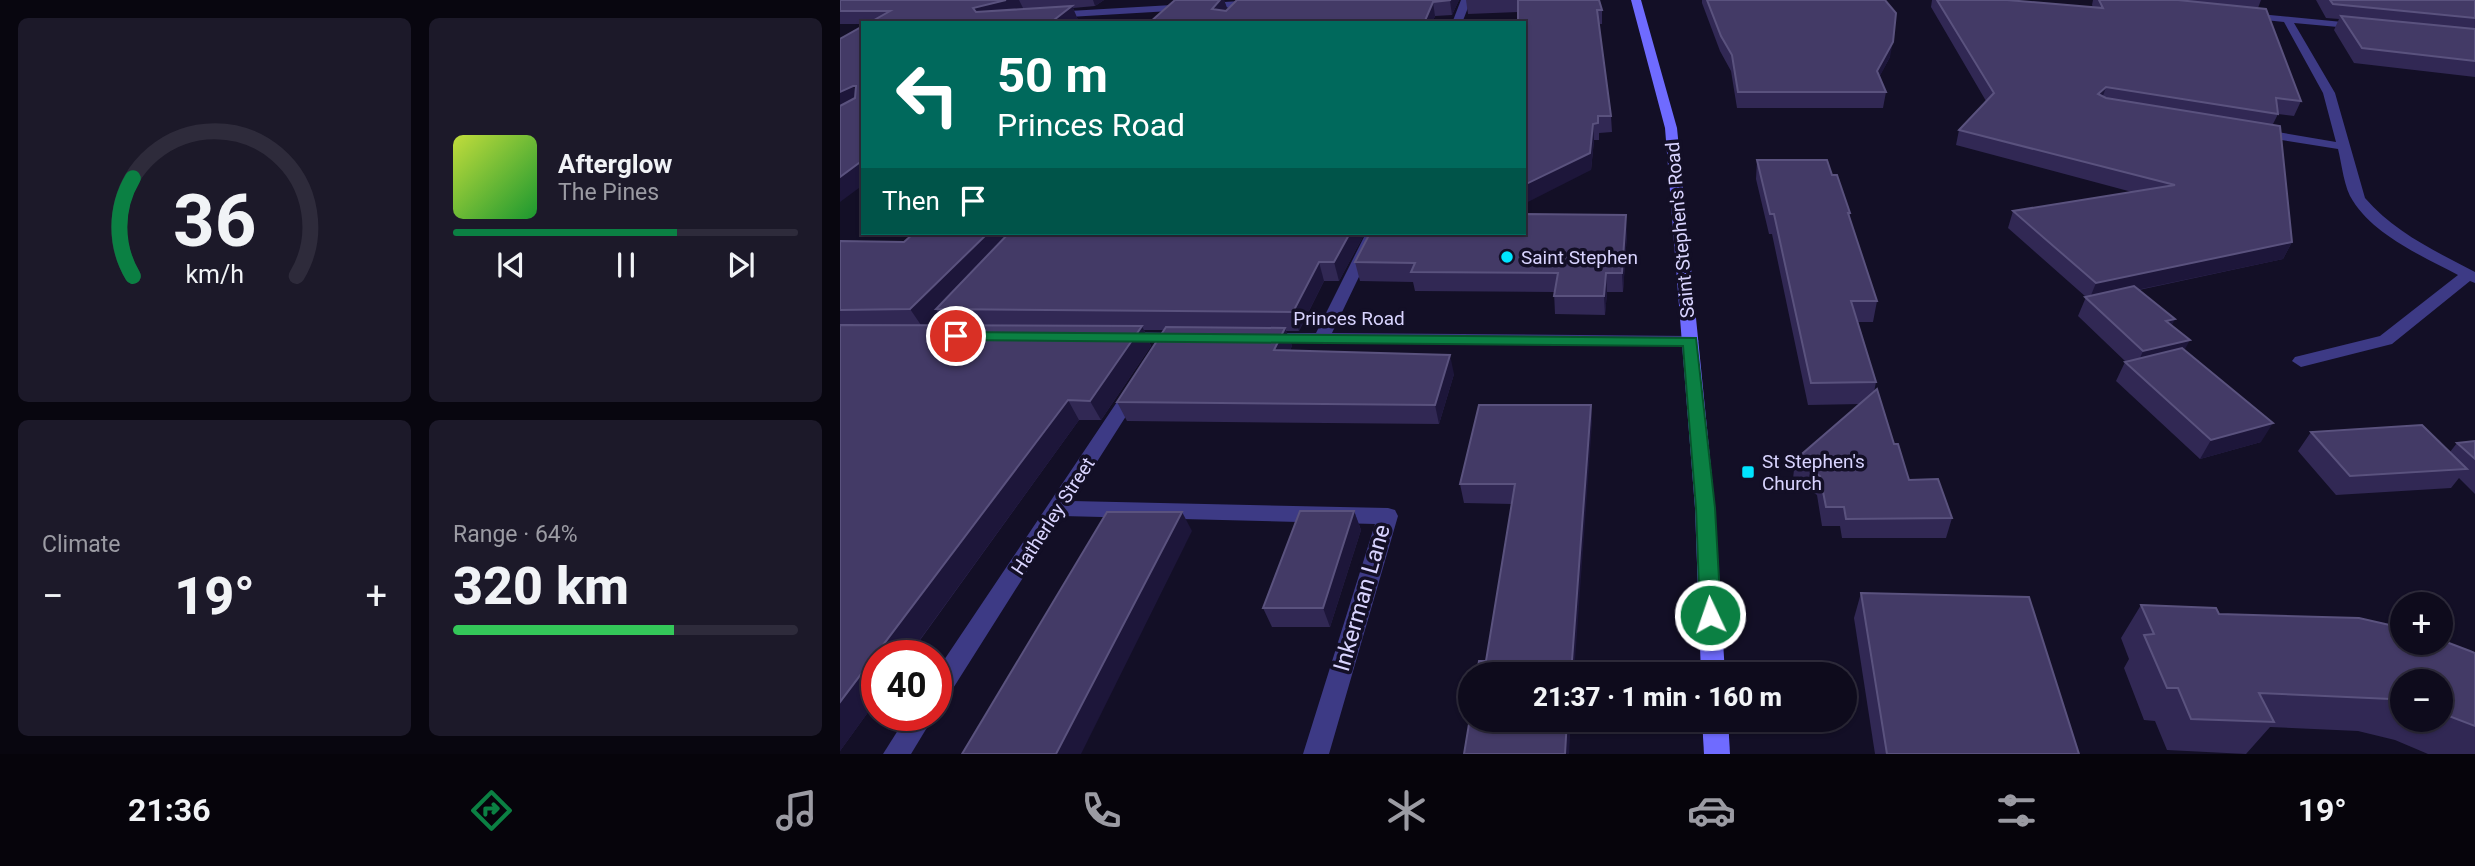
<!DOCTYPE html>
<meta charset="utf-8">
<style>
:root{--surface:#0e0b1c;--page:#1c1929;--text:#f1f3f6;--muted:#9b9ba3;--line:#2e2b3b;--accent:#0b8043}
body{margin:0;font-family:Roboto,sans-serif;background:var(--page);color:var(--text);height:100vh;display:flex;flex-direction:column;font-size:26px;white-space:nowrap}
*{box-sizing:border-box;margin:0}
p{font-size:23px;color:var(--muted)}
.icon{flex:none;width:38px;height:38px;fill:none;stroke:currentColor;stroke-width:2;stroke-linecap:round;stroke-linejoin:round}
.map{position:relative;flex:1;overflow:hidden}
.drawer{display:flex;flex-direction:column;gap:18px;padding:18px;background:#08060f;width:840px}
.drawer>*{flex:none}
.hud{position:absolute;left:21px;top:21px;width:665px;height:214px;border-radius:0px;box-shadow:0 2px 5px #0004,0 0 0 2px var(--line);background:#00695c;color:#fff;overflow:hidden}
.tools{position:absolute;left:1550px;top:592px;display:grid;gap:14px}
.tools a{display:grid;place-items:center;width:63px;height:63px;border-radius:50%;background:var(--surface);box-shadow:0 2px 5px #0004,0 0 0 2px var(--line);font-size:35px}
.speed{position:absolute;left:21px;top:640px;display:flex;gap:14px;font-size:35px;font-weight:700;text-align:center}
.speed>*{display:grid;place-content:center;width:91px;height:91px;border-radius:50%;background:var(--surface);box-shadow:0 2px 5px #0004,0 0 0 2px var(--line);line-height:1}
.speed .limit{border:10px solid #d22;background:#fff;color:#111}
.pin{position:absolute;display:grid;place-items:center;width:60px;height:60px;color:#fff;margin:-30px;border:4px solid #fff;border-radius:50%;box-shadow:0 2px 7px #0007}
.me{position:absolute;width:77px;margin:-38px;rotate:357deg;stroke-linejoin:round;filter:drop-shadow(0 0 5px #0008)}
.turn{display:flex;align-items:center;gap:24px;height:147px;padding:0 21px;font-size:32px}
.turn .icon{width:91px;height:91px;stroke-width:2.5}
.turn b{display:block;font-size:49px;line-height:60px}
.then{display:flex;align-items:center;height:66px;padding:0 21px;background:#0003;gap:14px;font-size:26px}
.big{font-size:52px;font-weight:800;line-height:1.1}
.drawer .tile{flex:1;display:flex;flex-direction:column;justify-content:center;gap:10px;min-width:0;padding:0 24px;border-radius:10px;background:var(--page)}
.drawer .dial{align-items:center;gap:0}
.dial svg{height:182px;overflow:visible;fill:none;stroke:var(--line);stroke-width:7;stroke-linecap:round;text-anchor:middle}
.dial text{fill:var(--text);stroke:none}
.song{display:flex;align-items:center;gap:21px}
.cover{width:84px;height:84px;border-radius:10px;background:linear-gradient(135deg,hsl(70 70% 55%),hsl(130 70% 35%))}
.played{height:7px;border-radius:4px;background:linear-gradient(90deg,var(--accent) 65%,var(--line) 65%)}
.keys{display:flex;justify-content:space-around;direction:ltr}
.heat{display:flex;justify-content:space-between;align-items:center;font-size:38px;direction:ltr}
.charge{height:10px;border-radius:5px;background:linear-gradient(90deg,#34c759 64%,var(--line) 0)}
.drawer .tiles{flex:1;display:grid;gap:18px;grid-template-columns:repeat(2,1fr)}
.trip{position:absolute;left:618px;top:662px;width:399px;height:70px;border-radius:35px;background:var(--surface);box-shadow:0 2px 5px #0004,0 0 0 2px var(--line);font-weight:800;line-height:70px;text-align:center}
.tab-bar{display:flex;height:112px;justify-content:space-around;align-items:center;background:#06040b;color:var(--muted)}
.tab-bar .icon{width:49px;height:49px}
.tab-bar .on{color:var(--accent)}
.tab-bar b{font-size:32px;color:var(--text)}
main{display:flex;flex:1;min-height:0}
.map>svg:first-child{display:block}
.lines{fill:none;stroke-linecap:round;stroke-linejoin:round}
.street{fill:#3d3a85;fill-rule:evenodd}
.secondary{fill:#6f6bff;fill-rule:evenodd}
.wall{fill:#312854;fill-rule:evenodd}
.shaded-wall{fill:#1d163a}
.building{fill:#433a66;stroke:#5a527e;stroke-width:2}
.route{fill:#0b8043;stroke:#07532c;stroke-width:2}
.poi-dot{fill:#00e5ff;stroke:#130f26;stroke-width:2.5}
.labels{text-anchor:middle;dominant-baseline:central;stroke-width:7;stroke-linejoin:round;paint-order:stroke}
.street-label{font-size:19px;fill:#d9d4ff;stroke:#130f26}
.poi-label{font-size:19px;fill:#d9d4ff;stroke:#130f26;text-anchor:start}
.near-street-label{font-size:23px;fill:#d9d4ff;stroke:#130f26}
</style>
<main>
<section class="drawer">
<div class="tiles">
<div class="tile dial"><svg viewBox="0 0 100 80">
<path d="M14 69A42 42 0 1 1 86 69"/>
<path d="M14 69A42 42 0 0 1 14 26" stroke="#0b8043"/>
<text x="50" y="56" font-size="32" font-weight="700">36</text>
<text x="50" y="72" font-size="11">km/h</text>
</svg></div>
<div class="tile">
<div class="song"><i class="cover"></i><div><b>Afterglow</b><p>The Pines</p></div></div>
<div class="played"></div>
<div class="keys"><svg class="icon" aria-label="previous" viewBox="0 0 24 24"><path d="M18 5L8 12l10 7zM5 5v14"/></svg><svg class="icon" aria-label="pause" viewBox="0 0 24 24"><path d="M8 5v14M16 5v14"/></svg><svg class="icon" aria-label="next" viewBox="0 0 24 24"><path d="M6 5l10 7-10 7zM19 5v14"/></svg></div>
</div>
<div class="tile"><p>Climate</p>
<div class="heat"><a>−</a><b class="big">19°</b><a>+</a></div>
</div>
<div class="tile"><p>Range · 64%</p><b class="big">320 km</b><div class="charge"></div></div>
</div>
</section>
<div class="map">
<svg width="1635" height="754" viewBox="0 0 1635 754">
<rect width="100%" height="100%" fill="#130f26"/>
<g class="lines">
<g class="street">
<polygon points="418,0 469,0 464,3 212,18 207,15 212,12"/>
<polygon points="621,0 631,0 622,23 612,23"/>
<path d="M 1409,13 L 1523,24 L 1525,26 L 1520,29 L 1454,23 L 1495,93 L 1525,198 C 1554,232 1595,251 1635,272 L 1635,283 L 1630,281 L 1552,344 L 1461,367 L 1452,361 L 1455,357 L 1540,336 L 1618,275 C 1584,257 1534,235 1513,201 C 1504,188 1502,165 1498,149 L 1416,136 L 1416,130 L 1420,129 L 1496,142 L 1483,93 L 1444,22 L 1406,18 L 1406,14 Z"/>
<polygon points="526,233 540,233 492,333 851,336 859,341 851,346 421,342 419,338 427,333 476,333"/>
<polygon points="284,332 343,333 351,338 343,343 278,341 276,337 278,333"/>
<polygon points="293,385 302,391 232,501 548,508 555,510 558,516 489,754 463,754 535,524 222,516 105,701 96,704 96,672 287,387"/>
<polygon points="67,716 94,716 71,754 43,754"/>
</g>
<g class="secondary">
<polygon points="791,0 801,0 837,128 875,508 885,674 861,674 855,508 825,128"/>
<polygon points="862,719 888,719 890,754 864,754"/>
</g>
</g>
<g class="wall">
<polygon points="0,0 264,0 255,6 233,8 238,20 234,23 23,23 23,24 0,24"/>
<polygon points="335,0 384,0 387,10 397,0 619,0 612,15 595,16 592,23 309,23"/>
<polygon points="626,0 759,0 762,10 762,24 759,24 771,116 772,132 759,133 759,140 754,140 751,170 678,12 628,14"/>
<polygon points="862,0 1045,0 1050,57 1039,77 1046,92 1043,108 897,108 891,71 880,51 862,3"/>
<polygon points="1092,0 1167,0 1253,7 1252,5 1253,0 1421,0 1418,8 1461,101 1454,116 1438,114 1433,124 1452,242 1443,259 1299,290 1332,325 1344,351 1421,442 1360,459 1276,381 1285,362 1286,362 1238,316 1246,297 1168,228 1173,211 1292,192 1116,145 1119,130 1146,101 1091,7"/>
<polygon points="1476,0 1635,0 1635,77 1514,63 1494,30 1499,19 1486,18"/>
<polygon points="917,160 992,175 1010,213 1009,218 1037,301 1033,322 1018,322 1036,382 1034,392 1069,480 1112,518 1106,538 1002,538 1000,526 982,526 977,495 953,479 955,460 1021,404 968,405 932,234 929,234 916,179"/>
<path d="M 384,233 L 525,233 L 499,281 L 484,281 L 459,331 L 446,331 L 452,346 L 450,350 L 614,374 L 599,424 L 287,421 L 277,402 L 324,330 L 304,330 L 311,346 L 261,420 L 239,420 L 0,751 L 0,241 L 64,242 ZM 98,313 L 106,325 L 86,325 Z"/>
<polygon points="787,233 783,292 767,292 765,315 715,314 714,292 575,291 573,282 520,281 515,262"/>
<polygon points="751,405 752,424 646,661 672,504 624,503 620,484"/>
<polygon points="1471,432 1610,452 1617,443 1635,441 1635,494 1619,478 1611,488 1496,495 1458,451"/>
<polygon points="514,511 521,530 490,627 432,627 423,608"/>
<polygon points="1021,593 1239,754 1035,754 1014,618"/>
<path d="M 1301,605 L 1379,614 L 1635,653 L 1635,754 L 1588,754 L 1555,740 L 1518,731 L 1430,727 L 1406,754 L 1327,750 L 1315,721 L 1304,720 L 1284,668 L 1289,659 L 1281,638 ZM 1563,681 L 1601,681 L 1601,719 L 1563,719 Z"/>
</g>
<g class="shaded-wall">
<polygon points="166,0 179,0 184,10 140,22 133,8"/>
<polygon points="253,0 264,0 255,6"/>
<polygon points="380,0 384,0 388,10 376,23 372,9"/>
<polygon points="611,0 619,0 612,15 610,1"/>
<polygon points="593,2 595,16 592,23 584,23"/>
<polygon points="232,6 238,20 234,23 210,23"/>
<polygon points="1053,42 1050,57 1034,87 1037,71"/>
<polygon points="13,86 22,101 0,113 0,92"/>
<polygon points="1266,87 1261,102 1258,94"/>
<polygon points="753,124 754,140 751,170 684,204 684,185"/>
<polygon points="23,160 23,185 0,202 0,177"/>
<polygon points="786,215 787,233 783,292 782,273"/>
<polygon points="148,233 176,233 96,309 98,313 83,328 70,309"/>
<polygon points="510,233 525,233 499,281 494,262"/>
<polygon points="1452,242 1443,259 1249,300 1256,283"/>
<polygon points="479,262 484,281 459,331 453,312"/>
<polygon points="766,273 767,292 765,315 764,296"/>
<polygon points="1335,319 1326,337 1326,321"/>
<polygon points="302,326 311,346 261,420 250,401"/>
<polygon points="445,328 452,346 441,368 434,350"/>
<polygon points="1350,340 1340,358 1295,370 1303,351"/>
<polygon points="610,355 614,374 599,424 595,405"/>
<polygon points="228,400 239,420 68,656 37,656 37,700 0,751 0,702"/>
<polygon points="751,405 752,424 734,674 731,674"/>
<polygon points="1433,423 1421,442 1360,459 1371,440"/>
<polygon points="514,511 521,530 490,627 483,608"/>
<polygon points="342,512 352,531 241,754 216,754"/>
<polygon points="727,719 731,719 729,754 725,754"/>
</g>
<g class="building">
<polygon points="0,0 166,0 133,8 136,12 232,6 210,23 29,23 50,11 0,11"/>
<polygon points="335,0 380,0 372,9 386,11 397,0 611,0 593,2 584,23 309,23"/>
<polygon points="678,0 759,0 762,10 757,10 771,116 758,116 758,123 753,124 750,153 684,185 684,23 678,23"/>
<polygon points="867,0 1045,0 1056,13 1053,42 1037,71 1046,92 898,92 892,55 881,36"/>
<polygon points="1097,0 1167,0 1263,8 1259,0 1338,0 1426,9 1461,101 1436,98 1438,114 1266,87 1258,94 1266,98 1440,126 1452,242 1256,283 1173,211 1335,185 1119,130 1154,93"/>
<polygon points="1490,0 1635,0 1635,18 1493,4"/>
<polygon points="1501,16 1635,29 1635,61 1522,48"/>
<polygon points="23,26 23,160 0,177 0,106 15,98 16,86 13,86 0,92 0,39"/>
<polygon points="917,160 987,160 992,175 997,175 1010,213 1008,213 1037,301 1011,301 1036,382 971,383 934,214 930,214"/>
<polygon points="684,214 786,215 782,273 766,273 764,296 714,296 718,273 571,272 575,263 515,262 530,233 684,233"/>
<polygon points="74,233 148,233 70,309 0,310 0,241 64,242"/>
<polygon points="169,233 510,233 494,262 479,262 453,312 96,309"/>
<polygon points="1294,286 1335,319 1326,321 1350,340 1303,351 1245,297"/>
<polygon points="0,325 302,326 250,401 228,400 0,702"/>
<polygon points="326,327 445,328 434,350 610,355 595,405 277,402"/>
<polygon points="1342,348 1433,423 1371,440 1285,362"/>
<polygon points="1037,389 1054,444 1058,444 1069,480 1098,479 1112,518 1006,519 1004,507 986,507 980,476 955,460"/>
<polygon points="639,405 751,405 731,674 637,674 639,661 646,661 675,484 620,484"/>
<polygon points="1582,425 1627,469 1510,476 1471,432"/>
<polygon points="1635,441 1635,459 1617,443"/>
<polygon points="460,511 514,511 483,608 423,608"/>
<polygon points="267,512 342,512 216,754 122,754"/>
<polygon points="1021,593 1189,597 1239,754 1047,754"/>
<polygon points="1301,605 1376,608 1379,614 1519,618 1563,628 1563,642 1601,642 1601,640 1630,651 1635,653 1635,726 1601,713 1601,681 1563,681 1563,702 1551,699 1419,693 1434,722 1351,719 1338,688 1327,688 1304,635 1314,634"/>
<polygon points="630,718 630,719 727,719 725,754 624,754"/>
</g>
<polygon class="route" points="116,332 856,338 875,508 881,615 878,622 870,624 863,622 860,615 856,508 843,346 111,340 111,333"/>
<g class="poi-dot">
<circle cx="667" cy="257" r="7"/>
<rect x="901" y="465" width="14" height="14" rx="3.5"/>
</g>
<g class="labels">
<g class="street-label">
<text transform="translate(840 230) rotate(-95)">Saint Stephen's Road</text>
<text x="509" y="318">Princes Road</text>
<text transform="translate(213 516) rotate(-57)">Hatherley Street</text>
</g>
<g class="poi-label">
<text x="681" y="257">Saint Stephen</text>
<text x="922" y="461">St Stephen's<tspan x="922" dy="22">Church</tspan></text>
</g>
<g class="near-street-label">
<text transform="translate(522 598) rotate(-74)">Inkerman Lane</text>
</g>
</g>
</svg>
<div class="tools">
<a>+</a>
<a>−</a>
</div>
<div class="speed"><div class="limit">40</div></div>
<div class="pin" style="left:116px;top:336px;background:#d93025"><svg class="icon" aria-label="arrive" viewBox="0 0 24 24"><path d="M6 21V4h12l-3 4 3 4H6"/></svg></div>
<svg class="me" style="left:870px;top:615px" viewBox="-20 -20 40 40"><circle r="17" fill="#0b8043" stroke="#fff" stroke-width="3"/><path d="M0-11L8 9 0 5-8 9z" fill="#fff"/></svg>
<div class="trip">21:37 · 1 min · 160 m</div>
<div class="hud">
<div class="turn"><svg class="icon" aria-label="left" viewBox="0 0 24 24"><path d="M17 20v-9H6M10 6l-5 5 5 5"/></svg><div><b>50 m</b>Princes Road</div></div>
<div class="then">Then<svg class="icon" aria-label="arrive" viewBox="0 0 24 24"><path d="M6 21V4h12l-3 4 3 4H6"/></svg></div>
</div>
</div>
</main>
<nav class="tab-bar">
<b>21:36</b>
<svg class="icon on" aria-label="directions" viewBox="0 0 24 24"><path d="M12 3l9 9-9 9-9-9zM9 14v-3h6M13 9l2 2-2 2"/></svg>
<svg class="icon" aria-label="music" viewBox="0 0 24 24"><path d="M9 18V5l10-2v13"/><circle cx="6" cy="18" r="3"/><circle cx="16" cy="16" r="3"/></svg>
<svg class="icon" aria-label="phone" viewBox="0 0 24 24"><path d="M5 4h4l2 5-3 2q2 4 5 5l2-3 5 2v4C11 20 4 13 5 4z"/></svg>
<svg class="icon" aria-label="climate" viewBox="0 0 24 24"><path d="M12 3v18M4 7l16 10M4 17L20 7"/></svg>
<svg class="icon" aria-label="car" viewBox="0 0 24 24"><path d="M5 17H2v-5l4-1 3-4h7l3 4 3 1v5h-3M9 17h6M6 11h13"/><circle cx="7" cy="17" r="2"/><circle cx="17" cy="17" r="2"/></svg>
<svg class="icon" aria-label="filters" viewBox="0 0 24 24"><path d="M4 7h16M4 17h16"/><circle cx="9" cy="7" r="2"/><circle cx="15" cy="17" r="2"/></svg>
<b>19°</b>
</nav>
